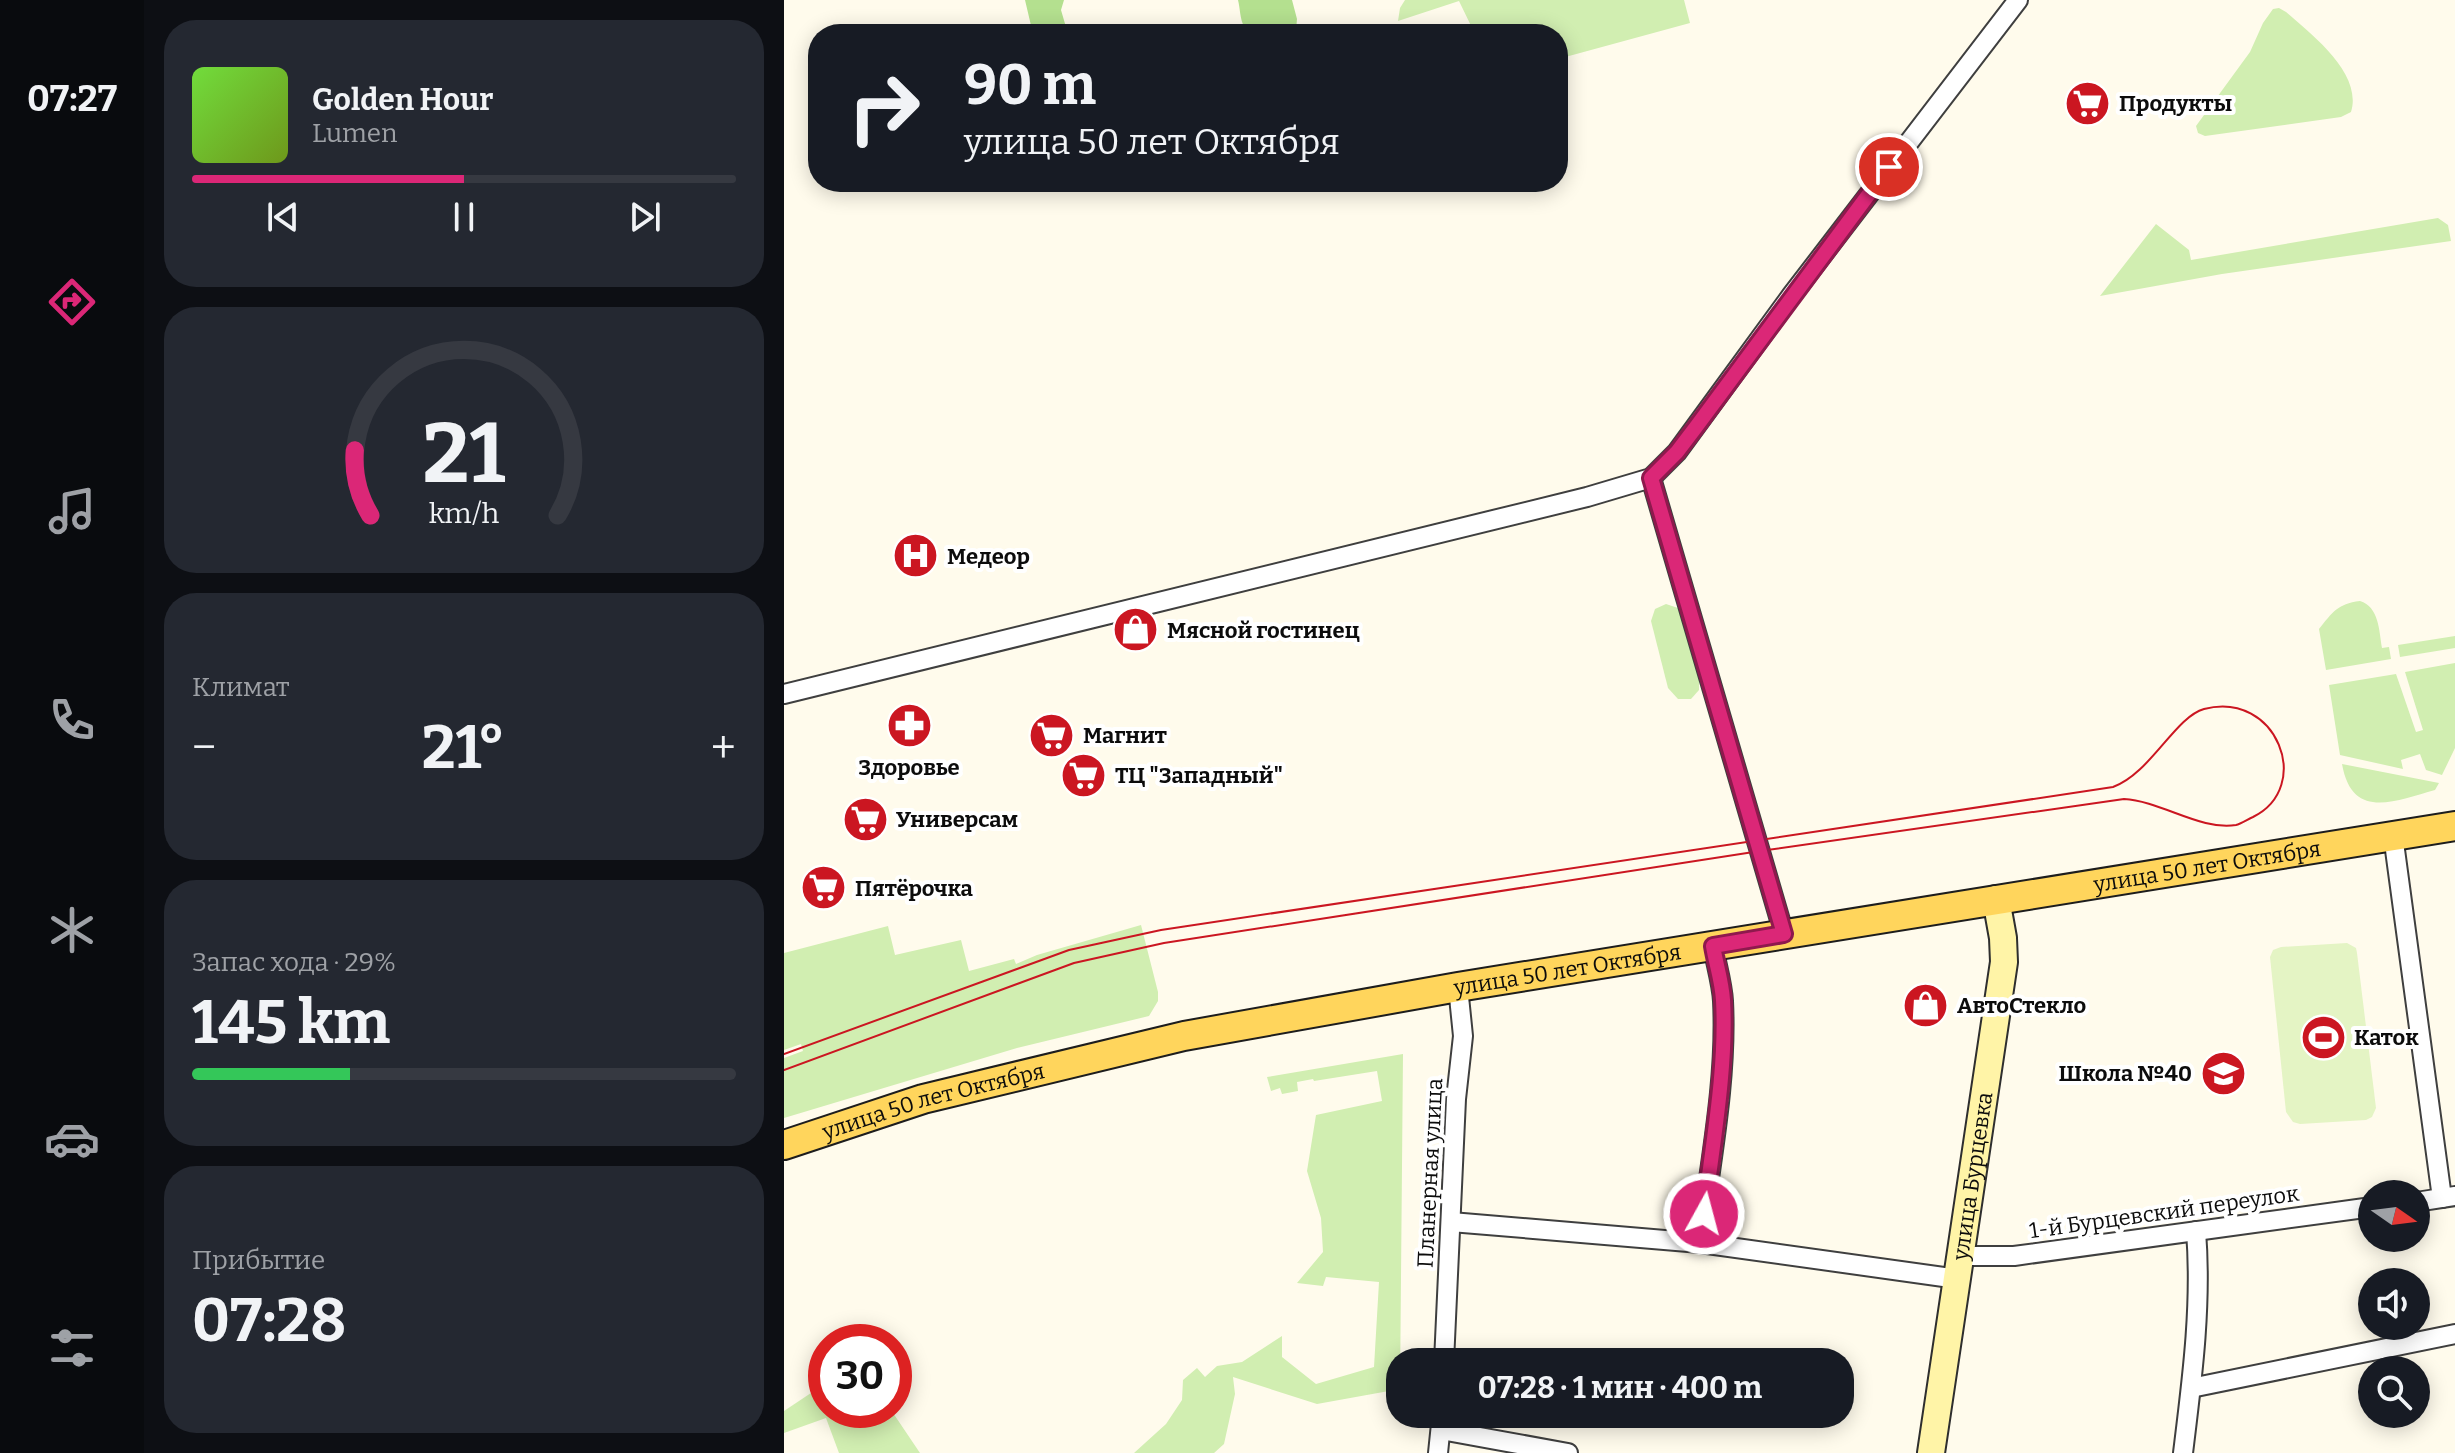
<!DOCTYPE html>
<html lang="ru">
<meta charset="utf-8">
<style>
:root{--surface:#171b24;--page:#242831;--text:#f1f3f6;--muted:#9ea1a6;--line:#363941;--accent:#db2777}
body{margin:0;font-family:Bitter,serif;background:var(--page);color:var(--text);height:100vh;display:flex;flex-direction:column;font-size:30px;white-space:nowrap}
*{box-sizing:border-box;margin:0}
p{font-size:26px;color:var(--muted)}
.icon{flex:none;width:44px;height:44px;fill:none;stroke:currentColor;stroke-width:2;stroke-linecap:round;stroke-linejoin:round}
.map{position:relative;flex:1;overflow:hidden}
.sheet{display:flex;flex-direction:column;gap:20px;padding:20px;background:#0d0f14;width:640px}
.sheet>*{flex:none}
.banner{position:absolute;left:24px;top:24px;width:760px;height:168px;border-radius:32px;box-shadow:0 4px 20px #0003;background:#171b24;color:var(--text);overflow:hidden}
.needle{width:52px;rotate:104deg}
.fabs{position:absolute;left:1574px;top:1180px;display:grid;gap:16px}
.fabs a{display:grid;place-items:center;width:72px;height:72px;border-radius:50%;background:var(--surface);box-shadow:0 4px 20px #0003;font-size:40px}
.speed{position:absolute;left:24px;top:1324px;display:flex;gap:16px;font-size:40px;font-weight:700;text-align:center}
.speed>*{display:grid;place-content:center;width:104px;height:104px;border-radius:50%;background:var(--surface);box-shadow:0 4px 20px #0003;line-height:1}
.speed .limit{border:12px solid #d22;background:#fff;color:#111}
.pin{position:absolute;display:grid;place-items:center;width:68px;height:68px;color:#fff;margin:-34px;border:4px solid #fff;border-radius:50%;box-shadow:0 2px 8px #0007}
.me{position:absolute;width:88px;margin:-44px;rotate:7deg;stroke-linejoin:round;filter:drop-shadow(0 0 6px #0008)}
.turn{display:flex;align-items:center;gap:28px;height:168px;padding:0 24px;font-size:36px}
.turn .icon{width:104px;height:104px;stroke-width:2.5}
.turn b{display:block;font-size:56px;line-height:68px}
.big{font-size:60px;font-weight:700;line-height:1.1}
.sheet .widget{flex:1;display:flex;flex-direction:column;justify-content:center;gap:12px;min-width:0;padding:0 28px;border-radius:32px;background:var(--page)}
.sheet .dial{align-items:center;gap:0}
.dial svg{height:208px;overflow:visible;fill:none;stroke:var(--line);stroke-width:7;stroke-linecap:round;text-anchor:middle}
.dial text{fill:var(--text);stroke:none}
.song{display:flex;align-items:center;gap:24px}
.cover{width:96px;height:96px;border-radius:12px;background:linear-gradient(135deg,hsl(100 70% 55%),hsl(80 70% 35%))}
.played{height:8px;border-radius:4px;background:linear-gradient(90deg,var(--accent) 50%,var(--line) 50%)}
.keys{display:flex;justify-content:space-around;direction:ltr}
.heat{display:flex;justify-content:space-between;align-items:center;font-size:44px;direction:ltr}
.charge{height:12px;border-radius:6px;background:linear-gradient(90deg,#34c759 29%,var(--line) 0)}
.trip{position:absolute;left:602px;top:1348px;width:468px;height:80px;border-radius:32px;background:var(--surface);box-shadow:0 4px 20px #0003;font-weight:700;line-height:80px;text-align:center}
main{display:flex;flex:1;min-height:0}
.menu{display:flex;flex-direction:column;width:144px;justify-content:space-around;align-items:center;background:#090b0e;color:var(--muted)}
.menu .icon{width:56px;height:56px}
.menu .current{color:var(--accent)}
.menu b{font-size:36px;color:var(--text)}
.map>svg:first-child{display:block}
.green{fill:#d1eeb1}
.forest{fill:#b4e08f}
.pitch{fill:#e4f4c4}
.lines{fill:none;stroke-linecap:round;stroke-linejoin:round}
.street-casing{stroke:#3f3f3f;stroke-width:22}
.secondary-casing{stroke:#2e2e2e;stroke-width:30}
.primary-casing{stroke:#1d1d1d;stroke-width:32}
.street{stroke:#fff;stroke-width:18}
.secondary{stroke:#fff4a7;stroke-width:26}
.primary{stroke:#ffd55c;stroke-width:28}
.tram{stroke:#cb1621;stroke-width:2}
.route-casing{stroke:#8e194d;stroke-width:20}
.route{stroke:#db2777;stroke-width:14}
.labels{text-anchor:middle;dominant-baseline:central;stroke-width:8;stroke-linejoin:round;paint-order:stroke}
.poi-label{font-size:22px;font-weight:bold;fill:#0c0c0c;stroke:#fff;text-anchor:start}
.street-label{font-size:22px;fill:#0c0c0c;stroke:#fff}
</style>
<main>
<nav class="menu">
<b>07:27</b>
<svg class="icon current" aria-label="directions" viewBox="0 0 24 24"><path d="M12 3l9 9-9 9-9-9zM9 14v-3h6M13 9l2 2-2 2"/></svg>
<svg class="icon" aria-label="music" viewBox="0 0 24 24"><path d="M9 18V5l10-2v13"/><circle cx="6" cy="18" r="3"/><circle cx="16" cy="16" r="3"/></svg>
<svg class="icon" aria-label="phone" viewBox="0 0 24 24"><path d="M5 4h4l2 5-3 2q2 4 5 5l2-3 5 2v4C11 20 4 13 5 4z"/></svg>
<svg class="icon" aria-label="climate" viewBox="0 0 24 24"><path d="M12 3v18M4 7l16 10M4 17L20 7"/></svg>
<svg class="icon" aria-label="car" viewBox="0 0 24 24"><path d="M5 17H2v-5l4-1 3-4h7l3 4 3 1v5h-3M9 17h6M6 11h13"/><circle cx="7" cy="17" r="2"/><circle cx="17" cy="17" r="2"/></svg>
<svg class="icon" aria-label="filters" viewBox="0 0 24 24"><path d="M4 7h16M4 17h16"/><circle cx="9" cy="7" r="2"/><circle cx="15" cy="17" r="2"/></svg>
</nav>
<section class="sheet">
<div class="widget">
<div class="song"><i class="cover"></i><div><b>Golden Hour</b><p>Lumen</p></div></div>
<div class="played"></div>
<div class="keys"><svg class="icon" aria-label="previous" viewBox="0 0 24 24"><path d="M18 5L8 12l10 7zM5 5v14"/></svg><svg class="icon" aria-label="pause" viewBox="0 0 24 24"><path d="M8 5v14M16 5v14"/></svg><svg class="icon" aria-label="next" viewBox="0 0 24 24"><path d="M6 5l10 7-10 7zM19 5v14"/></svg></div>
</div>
<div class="widget dial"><svg viewBox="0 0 100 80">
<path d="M14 69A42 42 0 1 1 86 69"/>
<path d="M14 69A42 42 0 0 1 8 44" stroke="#db2777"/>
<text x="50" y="56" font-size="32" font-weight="700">21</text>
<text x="50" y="72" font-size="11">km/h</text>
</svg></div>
<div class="widget"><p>Климат</p>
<div class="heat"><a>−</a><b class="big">21°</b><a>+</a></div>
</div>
<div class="widget"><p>Запас хода · 29%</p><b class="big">145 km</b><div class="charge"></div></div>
<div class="widget"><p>Прибытие</p><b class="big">07:28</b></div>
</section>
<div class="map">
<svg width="1671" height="1453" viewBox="0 0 1671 1453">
<rect width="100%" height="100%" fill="#fffbec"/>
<g class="green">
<polygon points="621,0 900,0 906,23 774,59 774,34 691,34 675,1 614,21 616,8"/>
<path d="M 1495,8 L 1502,12 C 1527,34 1579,73 1567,112 L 1557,117 L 1421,136 L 1414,133 L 1412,126 L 1466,52 L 1479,23 L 1489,9 Z"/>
<polygon points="1654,218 1664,225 1667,241 1438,274 1316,296 1372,224 1405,250 1407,260"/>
<path d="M 1576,601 C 1595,607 1595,630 1598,648 L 1605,647 L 1607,659 L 1542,670 L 1535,629 C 1549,612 1553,604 1576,601 Z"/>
<polygon points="882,604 894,608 898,613 915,676 915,690 907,699 894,699 884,688 867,621 871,609"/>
<polygon points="1671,636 1671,648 1616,657 1614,645"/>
<polygon points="1671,663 1671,748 1658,775 1642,770 1636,754 1617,760 1619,769 1556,755 1545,685 1612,674 1632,732 1639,730 1621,672"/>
<path d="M 1558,764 L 1655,783 L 1651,790 C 1611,801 1568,821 1558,764 Z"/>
<polygon points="357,925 374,992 374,1001 365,1016 233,1048 0,1118 0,1058 19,1051 17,1044 0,1050 0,953 104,926 111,955 177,940 185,971 230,959 232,964 253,955"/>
<polygon points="619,1054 616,1389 533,1404 449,1377 451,1394 440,1444 430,1453 350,1453 382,1424 398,1400 399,1380 413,1368 421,1377 433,1366 458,1362 498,1336 498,1357 532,1384 590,1367 595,1282 542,1277 539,1286 513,1283 539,1252 537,1218 523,1171 532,1115 598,1101 593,1071 530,1081 529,1079 513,1082 514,1091 498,1094 496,1088 487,1091 483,1077"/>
<polygon points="42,1383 42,1410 107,1410 136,1453 55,1453 42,1418 0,1433 0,1411"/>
</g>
<g class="forest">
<polygon points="241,0 280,0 277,10 284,34 249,34"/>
<path d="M 454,0 L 508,0 L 513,19 L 512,30 C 503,35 467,35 460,26 C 456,20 456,7 454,0 Z"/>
</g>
<polygon class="pitch" points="1563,943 1572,948 1573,953 1592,1108 1588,1117 1582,1120 1516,1124 1509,1122 1502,1112 1486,957 1489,950 1497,947"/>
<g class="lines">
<defs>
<g id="street">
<polyline points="867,478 1000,934"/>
<polyline points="0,694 803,497 867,478 893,452 1007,296 1234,0"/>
<polyline points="1609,835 1658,1198"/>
<polyline points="1632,1202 1671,1196"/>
<polyline points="667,1222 916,1243 1174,1279"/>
<path d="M 916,1243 C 926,1164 943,1080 939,1001 C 938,983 932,964 929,946"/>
<polyline points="1178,1256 1230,1256 1588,1207"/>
<polyline points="660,1362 672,1099 679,1036 674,987"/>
<polyline points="1407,1388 1671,1334"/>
<polyline points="657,1430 784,1453"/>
<polyline points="654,1453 658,1414"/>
<path d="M 1399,1453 C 1408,1380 1418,1305 1412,1231"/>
</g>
<g id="secondary">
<path id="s1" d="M 1147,1453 L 1220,962 L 1219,938 L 1212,899"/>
</g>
<g id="primary">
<path id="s2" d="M 0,1145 L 139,1099 L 400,1036 L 674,987 L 1671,826"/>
</g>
</defs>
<use href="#street" class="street-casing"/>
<use href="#secondary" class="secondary-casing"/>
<use href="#primary" class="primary-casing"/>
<use href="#street" class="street"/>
<use href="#secondary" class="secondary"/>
<use href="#primary" class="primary"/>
<path class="tram" d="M 0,1054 L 285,950 L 377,930 L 1329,787 C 1366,774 1391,717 1420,709 C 1493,690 1530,787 1469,817 C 1464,819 1457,824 1452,825 C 1417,831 1377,801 1340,799 L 976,851 L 380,943 L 290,963 L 0,1070"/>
</g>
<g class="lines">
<defs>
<path id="route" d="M 920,1214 C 928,1147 943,1068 939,1000 C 938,982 932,964 929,946 L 1000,934 L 867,478 L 893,452 L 912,427 L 1105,167"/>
</defs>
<use href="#route" class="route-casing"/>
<use href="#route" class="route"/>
</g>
<defs>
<symbol id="supermarket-disc" viewBox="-11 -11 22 22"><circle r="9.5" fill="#cb1621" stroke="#fff"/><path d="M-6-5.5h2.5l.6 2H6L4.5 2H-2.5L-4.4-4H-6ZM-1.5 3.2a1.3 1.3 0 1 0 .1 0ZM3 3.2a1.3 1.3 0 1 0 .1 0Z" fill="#fff"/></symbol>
<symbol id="hospital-disc" viewBox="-11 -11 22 22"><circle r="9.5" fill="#cb1621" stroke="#fff"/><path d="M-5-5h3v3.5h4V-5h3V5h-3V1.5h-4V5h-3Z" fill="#fff"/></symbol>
<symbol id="shop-disc" viewBox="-11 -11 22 22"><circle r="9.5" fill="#cb1621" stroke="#fff"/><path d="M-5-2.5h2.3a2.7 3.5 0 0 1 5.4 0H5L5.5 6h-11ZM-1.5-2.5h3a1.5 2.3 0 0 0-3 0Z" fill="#fff"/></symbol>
<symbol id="pharmacy-disc" viewBox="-11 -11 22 22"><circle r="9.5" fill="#cb1621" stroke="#fff"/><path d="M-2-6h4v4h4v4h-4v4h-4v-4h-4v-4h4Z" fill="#fff"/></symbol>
<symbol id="stadium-disc" viewBox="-11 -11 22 22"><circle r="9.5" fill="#cb1621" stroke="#fff"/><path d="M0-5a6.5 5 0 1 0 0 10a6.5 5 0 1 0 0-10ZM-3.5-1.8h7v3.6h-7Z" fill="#fff"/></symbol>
<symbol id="school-disc" viewBox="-11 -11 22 22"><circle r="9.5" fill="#cb1621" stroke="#fff"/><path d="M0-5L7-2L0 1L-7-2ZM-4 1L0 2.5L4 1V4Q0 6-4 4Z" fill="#fff"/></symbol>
</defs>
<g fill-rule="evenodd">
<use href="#supermarket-disc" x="1278" y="78" width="51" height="51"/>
<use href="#hospital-disc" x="106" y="530" width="51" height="51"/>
<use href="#shop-disc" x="326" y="604" width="51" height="51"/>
<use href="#pharmacy-disc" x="100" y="700" width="51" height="51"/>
<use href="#supermarket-disc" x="242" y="710" width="51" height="51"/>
<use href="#supermarket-disc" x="274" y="750" width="51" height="51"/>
<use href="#supermarket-disc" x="56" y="794" width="51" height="51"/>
<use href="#supermarket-disc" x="14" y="862" width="51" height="51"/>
<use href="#shop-disc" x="1116" y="980" width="51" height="51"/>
<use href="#stadium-disc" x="1514" y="1012" width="51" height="51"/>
<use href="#school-disc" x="1414" y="1048" width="51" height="51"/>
</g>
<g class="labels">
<g class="poi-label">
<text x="1335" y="103">Продукты</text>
<text x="163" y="556">Медеор</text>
<text x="383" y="630">Мясной гостинец</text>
<text x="299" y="735">Магнит</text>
<text x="125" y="767" text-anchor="middle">Здоровье</text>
<text x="331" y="775">ТЦ "Западный"</text>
<text x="112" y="819">Универсам</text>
<text x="71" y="888">Пятёрочка</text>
<text x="1173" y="1005">АвтоСтекло</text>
<text x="1570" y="1037">Каток</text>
<text x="1408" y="1073" text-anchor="end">Школа №40</text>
</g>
<g class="street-label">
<text stroke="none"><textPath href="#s2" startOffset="1452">улица 50 лет Октября</textPath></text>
<text stroke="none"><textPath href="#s2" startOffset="804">улица 50 лет Октября</textPath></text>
<text stroke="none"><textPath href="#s2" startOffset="156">улица 50 лет Октября</textPath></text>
<text transform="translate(646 1173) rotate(-87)">Планерная улица</text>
<text stroke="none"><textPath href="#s1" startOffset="280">улица Бурцевка</textPath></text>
<text transform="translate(1380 1212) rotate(-8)">1-й Бурцевский переулок</text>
</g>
</g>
</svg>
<div class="fabs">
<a><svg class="needle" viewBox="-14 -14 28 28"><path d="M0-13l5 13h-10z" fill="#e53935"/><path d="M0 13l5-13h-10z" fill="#9ea1a6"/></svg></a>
<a><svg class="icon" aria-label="sound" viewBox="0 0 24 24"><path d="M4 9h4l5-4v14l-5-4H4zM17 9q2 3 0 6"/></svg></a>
<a><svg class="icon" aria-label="search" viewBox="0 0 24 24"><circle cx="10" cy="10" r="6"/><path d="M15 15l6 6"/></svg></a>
</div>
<div class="speed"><div class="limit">30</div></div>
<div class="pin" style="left:1105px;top:167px;background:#d93025"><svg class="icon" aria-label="arrive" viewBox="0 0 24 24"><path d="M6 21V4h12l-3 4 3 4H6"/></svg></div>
<svg class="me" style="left:920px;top:1214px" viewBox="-20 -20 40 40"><circle r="17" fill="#db2777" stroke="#fff" stroke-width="3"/><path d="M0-11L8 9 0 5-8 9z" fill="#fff"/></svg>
<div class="trip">07:28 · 1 мин · 400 m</div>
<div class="banner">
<div class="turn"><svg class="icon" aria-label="right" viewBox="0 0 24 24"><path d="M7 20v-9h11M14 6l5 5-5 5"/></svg><div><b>90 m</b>улица 50 лет Октября</div></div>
</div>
</div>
</main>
